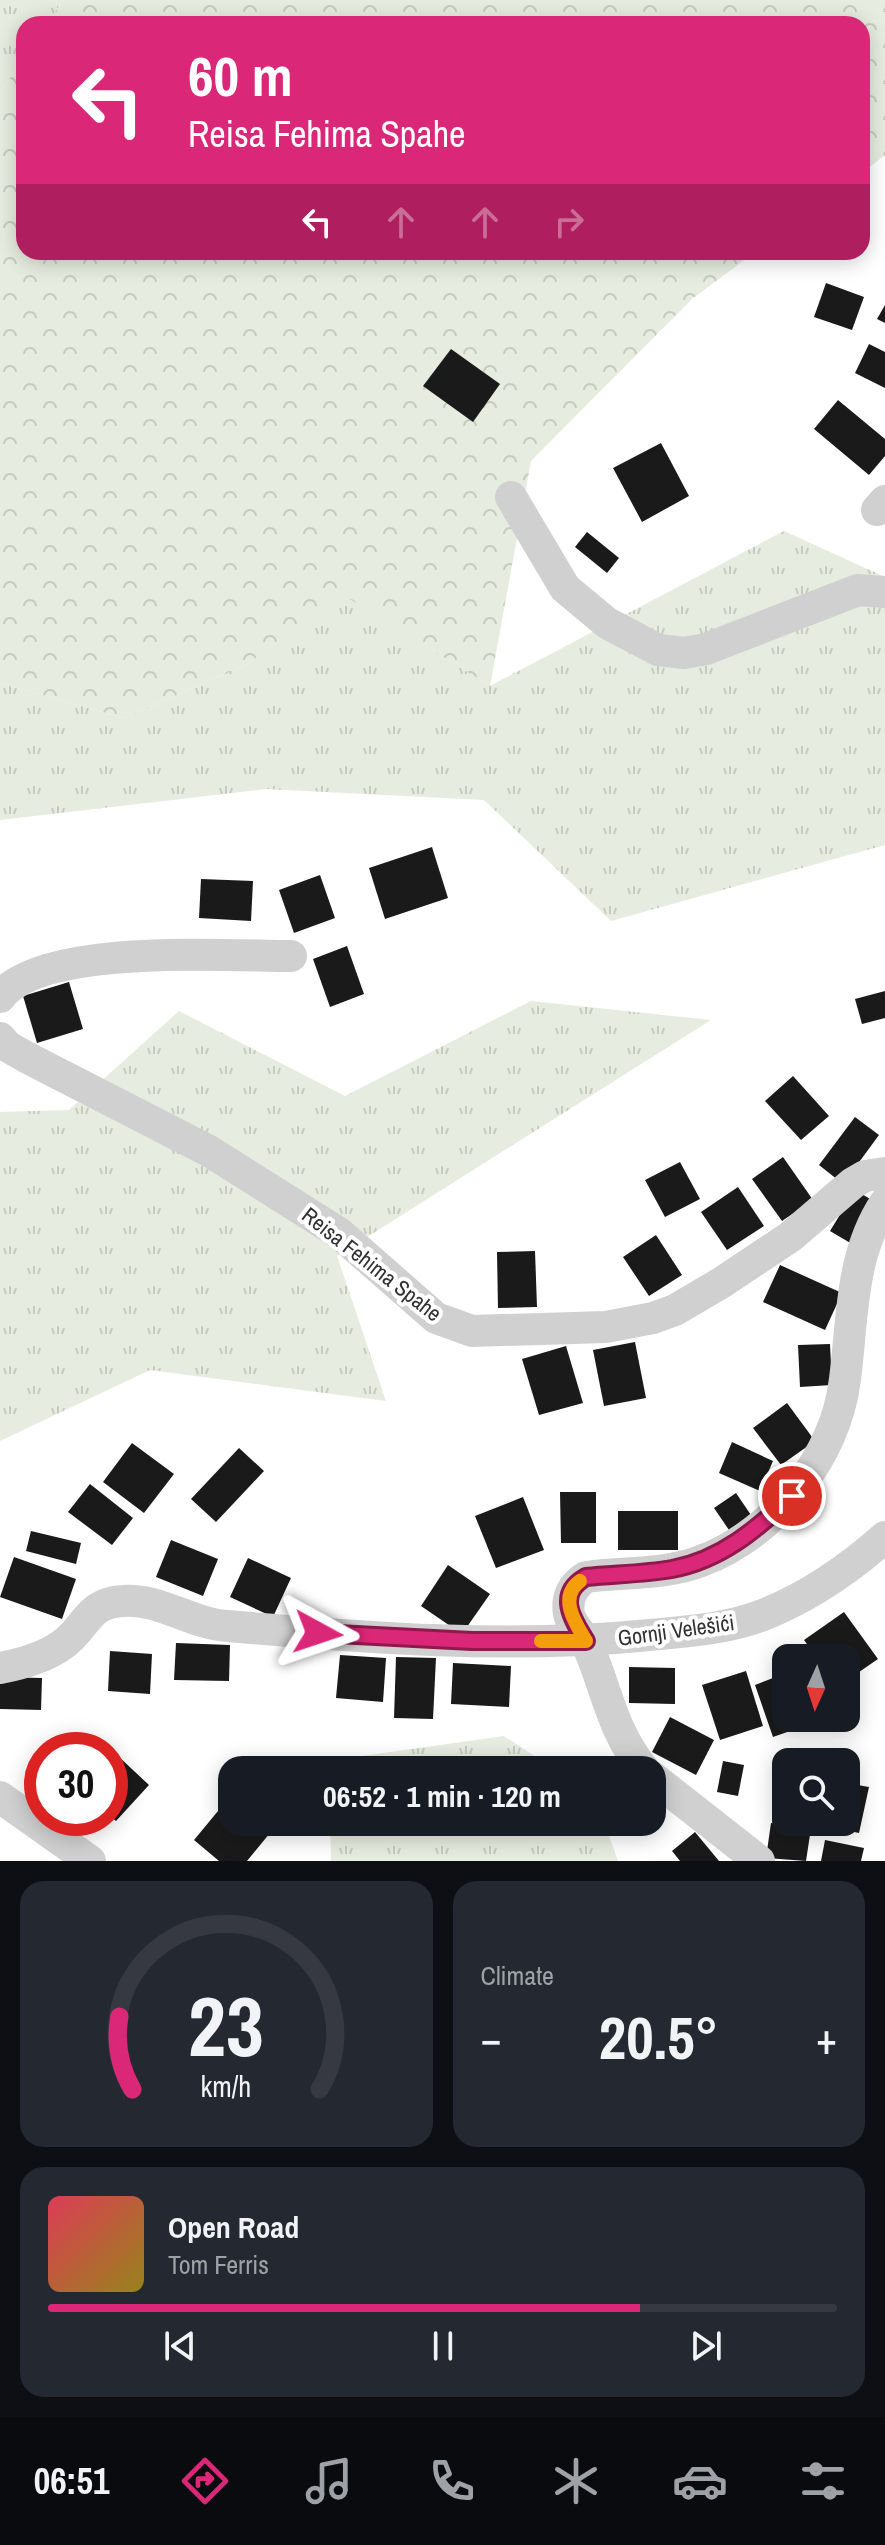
<!DOCTYPE html>
<meta charset="utf-8">
<style>
:root{--surface:#171b24;--page:#242831;--text:#f1f3f6;--muted:#9ea1a6;--line:#363941;--accent:#db2777}
body{margin:0;font-family:"Archivo Narrow",sans-serif;background:var(--page);color:var(--text);height:100vh;display:flex;flex-direction:column;font-size:30px;white-space:nowrap}
*{box-sizing:border-box;margin:0}
p{font-size:26px;color:var(--muted)}
.icon{flex:none;width:44px;height:44px;fill:none;stroke:currentColor;stroke-width:2;stroke-linecap:round;stroke-linejoin:round}
.map{position:relative;height:1861px;overflow:hidden}
.details{display:flex;flex-direction:column;gap:20px;padding:20px;background:#0d0f14;flex:1}
.details>*{flex:none}
.guide{position:absolute;left:16px;top:16px;width:854px;height:244px;border-radius:24px;box-shadow:0 4px 20px #0003;background:#db2777;color:#fff;overflow:hidden}
.needle{width:52px;rotate:183deg}
.tools{position:absolute;left:772px;top:1644px;display:grid;gap:16px}
.tools a{display:grid;place-items:center;width:88px;height:88px;border-radius:16px;background:var(--surface);box-shadow:0 4px 20px #0003;font-size:40px}
.speed{position:absolute;left:24px;top:1732px;display:flex;gap:16px;font-size:40px;font-weight:700;text-align:center}
.speed>*{display:grid;place-content:center;width:104px;height:104px;border-radius:50%;background:var(--surface);box-shadow:0 4px 20px #0003;line-height:1}
.speed .limit{border:12px solid #d22;background:#fff;color:#111}
.pin{position:absolute;display:grid;place-items:center;width:68px;height:68px;color:#fff;margin:-34px;border:4px solid #fff;border-radius:50%;box-shadow:0 2px 8px #0007}
.me{position:absolute;width:88px;margin:-44px;rotate:95deg;stroke-linejoin:round;filter:drop-shadow(0 0 6px #0008)}
.turn{display:flex;align-items:center;gap:28px;height:168px;padding:0 40px;font-size:36px}
.turn .icon{width:104px;height:104px;stroke-width:2.5}
.turn b{display:block;font-size:56px;line-height:68px}
.lanes{display:flex;align-items:center;height:76px;padding:0 40px;background:#0003;justify-content:center;gap:40px;direction:ltr}
.lanes .off{opacity:.35}
.big{font-size:60px;font-weight:700;line-height:1.1}
.details .widget{flex:1;display:flex;flex-direction:column;justify-content:center;gap:12px;min-width:0;padding:0 28px;border-radius:24px;background:var(--page)}
.details .dial{align-items:center;gap:0}
.dial svg{height:208px;overflow:visible;fill:none;stroke:var(--line);stroke-width:7;stroke-linecap:round;text-anchor:middle}
.dial text{fill:var(--text);stroke:none}
.song{display:flex;align-items:center;gap:24px}
.cover{width:96px;height:96px;border-radius:12px;background:linear-gradient(135deg,hsl(350 70% 55%),hsl(50 70% 35%))}
.played{height:8px;border-radius:4px;background:linear-gradient(90deg,var(--accent) 75%,var(--line) 75%)}
.keys{display:flex;justify-content:space-around;direction:ltr}
.heat{display:flex;justify-content:space-between;align-items:center;font-size:44px;direction:ltr}
.details .tiles{flex:1;display:grid;gap:20px;grid-template-columns:1fr 1fr}
.widget:last-child{grid-column:span 2}
.trip{position:absolute;left:218px;top:1756px;width:448px;height:80px;border-radius:24px;background:var(--surface);box-shadow:0 4px 20px #0003;font-weight:700;line-height:80px;text-align:center}
.menu{display:flex;height:128px;justify-content:space-around;align-items:center;background:#090b0e;color:var(--muted)}
.menu .icon{width:56px;height:56px}
.menu .on{color:var(--accent)}
.menu b{font-size:36px;color:var(--text)}
.map>svg:first-child{display:block}
.grass{fill:url(#grass-tufts)}
.forest{fill:url(#forest-crowns)}
.building{fill:#1a1a1a}
.lines{fill:none;stroke-linecap:round;stroke-linejoin:round}
.street{stroke:#d0d0d0;stroke-width:32}
.route-casing{stroke:#8e194d;stroke-width:20}
.route{stroke:#db2777;stroke-width:14}
.slow{stroke:#f59e0b;stroke-width:14}
.labels{text-anchor:middle;dominant-baseline:central;stroke-width:8;stroke-linejoin:round;paint-order:stroke}
.street-label{font-size:22px;fill:#333;stroke:#fff}
</style>
<div class="map">
<svg width="885" height="1861" viewBox="0 0 885 1861">
<defs>
<pattern id="grass-tufts" width="24" height="20" patternUnits="userSpaceOnUse" patternTransform="scale(2)"><rect width="24" height="20" fill="#e6ecdf"/><path d="M3 7l-1-3M5 7V3M7 7l1-3M15 17l-1-3M17 17v-4M19 17l1-3" fill="none" stroke="#c6cbc0"/></pattern>
<pattern id="forest-crowns" width="20" height="18" patternUnits="userSpaceOnUse" patternTransform="scale(2)"><rect width="20" height="18" fill="#e6ecdf"/><path d="M2 6a3 3 0 1 1 6 0M12 15a3 3 0 1 1 6 0" fill="none" stroke="#c6cbc0"/></pattern>
</defs>
<rect width="100%" height="100%" fill="#fff"/>
<g class="grass">
<polygon points="0,0 63,0 47,24 24,24 24,57 0,93"/>
<polygon points="784,531 885,577 885,845 611,921 484,800 266,789 0,820 0,683 124,718 248,664 340,592 490,686"/>
<polygon points="531,1001 711,1020 337,1256 386,1401 150,1370 0,1441 0,1112 69,1110 179,1011 345,1096"/>
<polygon points="504,1736 556,1770 328,1770 327,1761"/>
<polygon points="330,1822 604,1822 618,1861 331,1861"/>
</g>
<g class="forest">
<polygon points="63,0 885,0 885,155 862,173 862,24 47,24"/>
<polygon points="24,57 24,252 755,252 692,299 531,461 490,686 340,593 248,664 124,718 0,683 0,93"/>
</g>
<g class="building">
<polygon points="826,283 864,297 852,330 814,317"/>
<polygon points="885,305 885,323 877,319"/>
<polygon points="869,344 885,352 885,388 855,373"/>
<polygon points="451,349 500,384 473,422 423,386"/>
<polygon points="838,400 885,439 885,456 869,475 814,429"/>
<polygon points="661,443 689,496 642,522 613,468"/>
<polygon points="587,532 619,558 607,573 575,547"/>
<polygon points="432,847 448,898 385,919 369,868"/>
<polygon points="320,875 335,918 294,933 279,890"/>
<polygon points="201,879 253,881 251,921 199,918"/>
<polygon points="347,946 364,994 330,1007 313,959"/>
<polygon points="69,982 83,1029 37,1043 23,996"/>
<polygon points="885,991 885,1018 862,1024 855,999"/>
<polygon points="793,1076 829,1116 801,1140 765,1101"/>
<polygon points="855,1117 879,1135 843,1184 819,1165"/>
<polygon points="783,1157 813,1200 782,1221 752,1179"/>
<polygon points="680,1162 700,1199 665,1217 645,1180"/>
<polygon points="738,1187 764,1226 727,1250 701,1212"/>
<polygon points="855,1190 877,1203 852,1244 830,1231"/>
<polygon points="656,1235 682,1275 649,1296 623,1257"/>
<polygon points="535,1251 537,1307 498,1308 497,1252"/>
<polygon points="780,1265 842,1293 825,1330 763,1302"/>
<polygon points="635,1342 646,1398 604,1406 593,1350"/>
<polygon points="830,1344 832,1385 800,1387 798,1345"/>
<polygon points="566,1346 583,1403 539,1415 522,1359"/>
<polygon points="787,1403 815,1441 781,1465 753,1428"/>
<polygon points="732,1442 773,1461 760,1491 719,1473"/>
<polygon points="132,1443 174,1474 144,1513 103,1482"/>
<polygon points="239,1448 264,1471 216,1522 191,1499"/>
<polygon points="90,1484 133,1518 112,1545 68,1512"/>
<polygon points="560,1492 596,1492 596,1543 561,1543"/>
<polygon points="736,1493 751,1515 729,1530 714,1508"/>
<polygon points="523,1497 544,1550 496,1568 475,1516"/>
<rect x="618" y="1511" width="60" height="39"/>
<polygon points="31,1531 81,1543 76,1564 26,1551"/>
<polygon points="171,1540 218,1559 203,1596 156,1577"/>
<polygon points="14,1557 76,1579 62,1619 0,1597"/>
<polygon points="248,1558 291,1578 273,1617 230,1597"/>
<polygon points="448,1565 490,1594 462,1634 421,1606"/>
<polygon points="844,1612 878,1659 846,1681 846,1658 817,1658 804,1640"/>
<polygon points="176,1643 230,1645 229,1681 174,1680"/>
<polygon points="110,1651 152,1654 150,1694 108,1691"/>
<polygon points="340,1655 386,1658 383,1702 336,1698"/>
<polygon points="396,1657 436,1658 433,1719 394,1718"/>
<polygon points="453,1663 511,1666 509,1707 451,1704"/>
<polygon points="629,1667 675,1668 675,1704 629,1703"/>
<polygon points="746,1671 763,1726 720,1740 702,1685"/>
<polygon points="786,1673 786,1718 811,1718 813,1723 773,1737 755,1685"/>
<polygon points="0,1677 42,1678 41,1710 0,1709"/>
<polygon points="670,1717 714,1740 696,1775 652,1752"/>
<polygon points="118,1756 149,1785 116,1821 110,1816 110,1764"/>
<polygon points="723,1761 744,1765 738,1796 717,1792"/>
<polygon points="846,1783 869,1787 859,1833 813,1823 846,1822"/>
<polygon points="228,1799 232,1802 232,1822 257,1822 270,1833 247,1861 219,1861 194,1840"/>
<polygon points="771,1823 811,1828 806,1861 766,1858"/>
<polygon points="695,1832 719,1861 680,1861 672,1851"/>
<polygon points="825,1840 864,1848 861,1861 821,1861"/>
</g>
<g class="lines">
<g class="street">
<polyline points="511,497 565,588 607,623 658,650 684,653 706,649 858,590 885,592"/>
<polyline points="877,510 885,501"/>
<path d="M 0,997 C 41,943 226,956 291,956"/>
<polyline points="0,1038 7,1046 26,1057 209,1151 339,1233 436,1318 472,1331 606,1327 653,1318 675,1310 721,1283 790,1237 853,1183 865,1176 885,1173"/>
<path d="M 0,1668 C 21,1664 44,1658 62,1645 C 87,1628 86,1603 123,1601 C 160,1598 191,1624 228,1626 C 368,1638 510,1649 650,1635 C 688,1631 727,1629 763,1615 C 808,1597 849,1569 885,1537"/>
<path d="M 644,1770 C 612,1731 607,1690 588,1646 C 584,1635 571,1625 569,1614 C 566,1597 573,1585 586,1577 C 624,1572 665,1575 701,1561 C 774,1534 836,1457 845,1379 C 853,1318 850,1256 885,1203"/>
<polyline points="652,1777 759,1861"/>
<polyline points="0,1797 90,1861"/>
</g>
</g>
<g class="lines">
<defs>
<path id="route" d="M 318,1633 L 472,1641 L 586,1641 C 572,1619 556,1594 586,1577 C 615,1574 644,1574 672,1569 C 721,1560 757,1529 792,1496"/>
</defs>
<use href="#route" class="route-casing"/>
<use href="#route" class="route"/>
<path class="slow" d="M 541,1641 L 586,1641 C 575,1623 558,1597 580,1581"/>
</g>
<g class="labels">
<g class="street-label">
<text transform="translate(372 1264) rotate(38)">Reisa Fehima Spahe</text>
<text transform="translate(676 1630) rotate(-8)">Gornji Velešići</text>
</g>
</g>
</svg>
<div class="tools">
<a><svg class="needle" viewBox="-14 -14 28 28"><path d="M0-13l5 13h-10z" fill="#e53935"/><path d="M0 13l5-13h-10z" fill="#9ea1a6"/></svg></a>
<a><svg class="icon" aria-label="search" viewBox="0 0 24 24"><circle cx="10" cy="10" r="6"/><path d="M15 15l6 6"/></svg></a>
</div>
<div class="speed"><div class="limit">30</div></div>
<div class="pin" style="left:792px;top:1496px;background:#d93025"><svg class="icon" aria-label="arrive" viewBox="0 0 24 24"><path d="M6 21V4h12l-3 4 3 4H6"/></svg></div>
<svg class="me" style="left:318px;top:1633px" viewBox="-20 -20 40 40"><path d="M0-17L14 15 0 8-14 15z" fill="#db2777" stroke="#fff" stroke-width="4"/></svg>
<div class="trip">06:52 · 1 min · 120 m</div>
<div class="guide">
<div class="turn"><svg class="icon" aria-label="left" viewBox="0 0 24 24"><path d="M17 20v-9H6M10 6l-5 5 5 5"/></svg><div><b>60 m</b>Reisa Fehima Spahe</div></div>
<div class="lanes"><svg class="icon" aria-label="left" viewBox="0 0 24 24"><path d="M17 20v-9H6M10 6l-5 5 5 5"/></svg><svg class="icon off" aria-label="ahead" viewBox="0 0 24 24"><path d="M12 20V5M6 11l6-6 6 6"/></svg><svg class="icon off" aria-label="ahead" viewBox="0 0 24 24"><path d="M12 20V5M6 11l6-6 6 6"/></svg><svg class="icon off" aria-label="right" viewBox="0 0 24 24"><path d="M7 20v-9h11M14 6l5 5-5 5"/></svg></div>
</div>
</div>
<section class="details">
<div class="tiles">
<div class="widget dial"><svg viewBox="0 0 100 80">
<path d="M14 69A42 42 0 1 1 86 69"/>
<path d="M14 69A42 42 0 0 1 9 41" stroke="#db2777"/>
<text x="50" y="56" font-size="32" font-weight="700">23</text>
<text x="50" y="72" font-size="11">km/h</text>
</svg></div>
<div class="widget"><p>Climate</p>
<div class="heat"><a>−</a><b class="big">20.5°</b><a>+</a></div>
</div>
<div class="widget">
<div class="song"><i class="cover"></i><div><b>Open Road</b><p>Tom Ferris</p></div></div>
<div class="played"></div>
<div class="keys"><svg class="icon" aria-label="previous" viewBox="0 0 24 24"><path d="M18 5L8 12l10 7zM5 5v14"/></svg><svg class="icon" aria-label="pause" viewBox="0 0 24 24"><path d="M8 5v14M16 5v14"/></svg><svg class="icon" aria-label="next" viewBox="0 0 24 24"><path d="M6 5l10 7-10 7zM19 5v14"/></svg></div>
</div>
</div>
</section>
<nav class="menu">
<b>06:51</b>
<svg class="icon on" aria-label="directions" viewBox="0 0 24 24"><path d="M12 3l9 9-9 9-9-9zM9 14v-3h6M13 9l2 2-2 2"/></svg>
<svg class="icon" aria-label="music" viewBox="0 0 24 24"><path d="M9 18V5l10-2v13"/><circle cx="6" cy="18" r="3"/><circle cx="16" cy="16" r="3"/></svg>
<svg class="icon" aria-label="phone" viewBox="0 0 24 24"><path d="M5 4h4l2 5-3 2q2 4 5 5l2-3 5 2v4C11 20 4 13 5 4z"/></svg>
<svg class="icon" aria-label="climate" viewBox="0 0 24 24"><path d="M12 3v18M4 7l16 10M4 17L20 7"/></svg>
<svg class="icon" aria-label="car" viewBox="0 0 24 24"><path d="M5 17H2v-5l4-1 3-4h7l3 4 3 1v5h-3M9 17h6M6 11h13"/><circle cx="7" cy="17" r="2"/><circle cx="17" cy="17" r="2"/></svg>
<svg class="icon" aria-label="filters" viewBox="0 0 24 24"><path d="M4 7h16M4 17h16"/><circle cx="9" cy="7" r="2"/><circle cx="15" cy="17" r="2"/></svg>
</nav>
